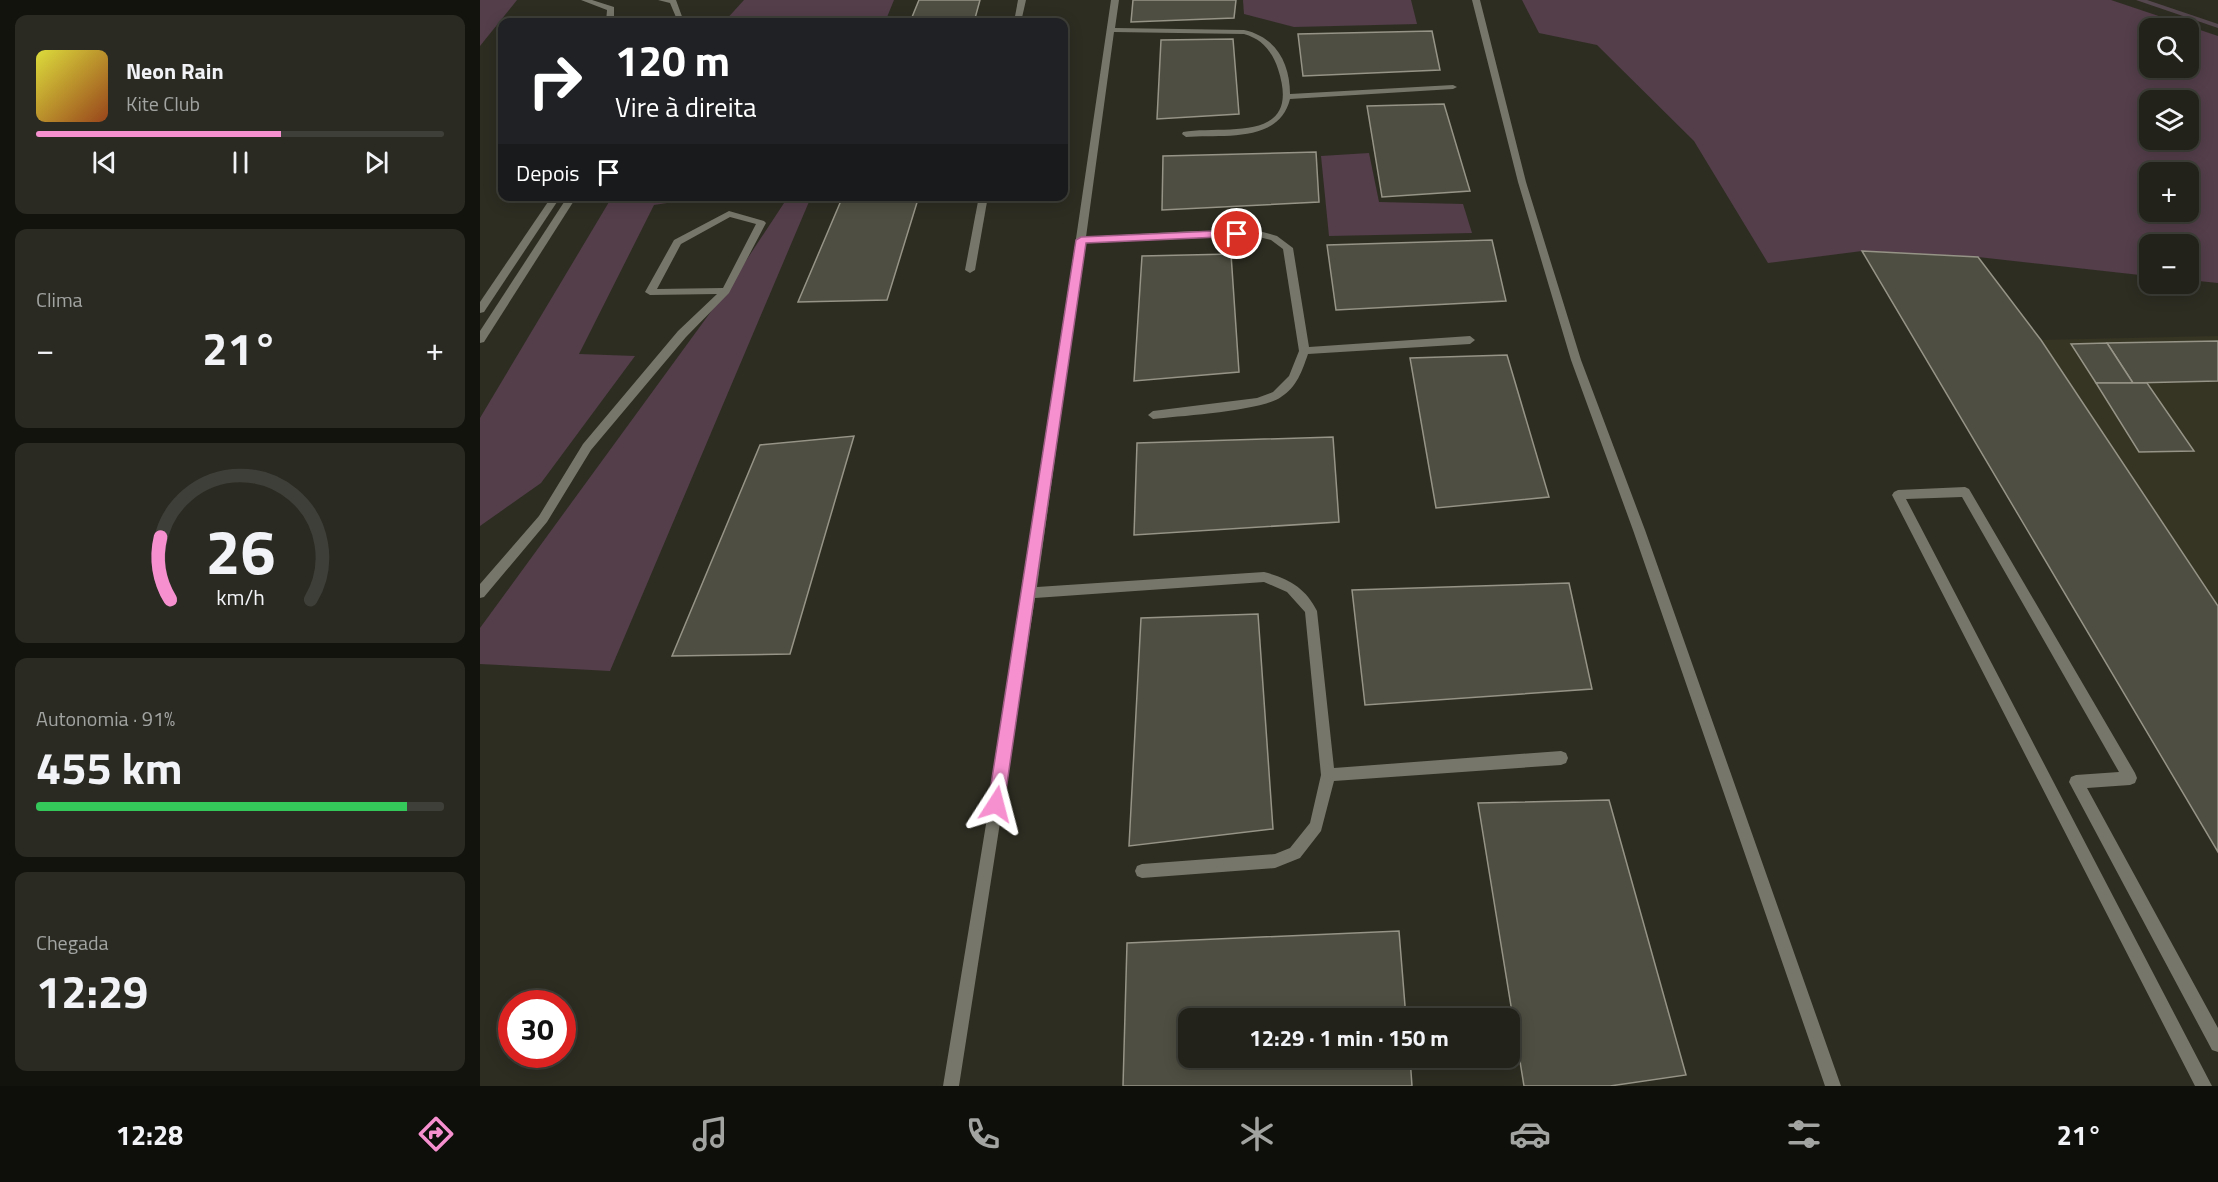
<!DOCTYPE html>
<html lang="pt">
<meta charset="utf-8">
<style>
:root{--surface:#22221a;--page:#2a2a23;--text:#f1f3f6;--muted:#a2a4a2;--line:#3f3f39;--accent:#f690cf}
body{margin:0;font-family:"Titillium Web",sans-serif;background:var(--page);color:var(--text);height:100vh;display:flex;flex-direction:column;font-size:22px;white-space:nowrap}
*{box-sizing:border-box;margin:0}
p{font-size:20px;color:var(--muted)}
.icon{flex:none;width:33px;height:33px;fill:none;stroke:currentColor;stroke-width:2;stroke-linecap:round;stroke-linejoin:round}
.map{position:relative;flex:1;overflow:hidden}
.drawer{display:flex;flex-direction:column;gap:15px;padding:15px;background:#13130e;width:480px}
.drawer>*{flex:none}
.guide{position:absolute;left:18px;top:18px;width:570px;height:183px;border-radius:12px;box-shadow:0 3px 15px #0003,0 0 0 2px var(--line);background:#202124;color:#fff;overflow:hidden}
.buttons{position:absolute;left:1659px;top:18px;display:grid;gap:12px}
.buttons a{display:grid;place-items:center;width:60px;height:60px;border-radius:12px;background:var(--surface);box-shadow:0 3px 15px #0003,0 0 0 2px var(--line);font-size:30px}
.speed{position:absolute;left:18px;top:990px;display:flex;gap:12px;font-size:30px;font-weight:700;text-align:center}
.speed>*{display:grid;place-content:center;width:78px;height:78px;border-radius:50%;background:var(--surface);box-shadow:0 3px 15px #0003,0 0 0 2px var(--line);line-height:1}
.speed .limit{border:9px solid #d22;background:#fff;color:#111}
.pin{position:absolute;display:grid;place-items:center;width:51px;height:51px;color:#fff;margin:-26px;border:3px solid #fff;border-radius:50%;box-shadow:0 2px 6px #0007}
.me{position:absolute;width:66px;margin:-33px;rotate:9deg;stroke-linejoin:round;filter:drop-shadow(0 0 4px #0008)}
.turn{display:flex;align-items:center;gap:21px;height:126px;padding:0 18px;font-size:27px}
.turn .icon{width:78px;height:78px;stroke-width:2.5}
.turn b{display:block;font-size:42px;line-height:51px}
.then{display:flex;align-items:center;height:57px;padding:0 18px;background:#0003;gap:12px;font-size:22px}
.big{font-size:45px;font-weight:700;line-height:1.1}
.drawer .card{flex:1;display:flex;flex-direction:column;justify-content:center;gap:9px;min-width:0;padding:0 21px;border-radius:12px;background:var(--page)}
.drawer .dial{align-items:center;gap:0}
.dial svg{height:156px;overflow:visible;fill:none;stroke:var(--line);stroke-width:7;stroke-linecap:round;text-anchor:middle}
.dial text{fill:var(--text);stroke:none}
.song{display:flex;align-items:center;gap:18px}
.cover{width:72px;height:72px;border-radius:9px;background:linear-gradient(135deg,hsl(60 70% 55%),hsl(20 70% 35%))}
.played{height:6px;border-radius:3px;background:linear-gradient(90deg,var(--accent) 60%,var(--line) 60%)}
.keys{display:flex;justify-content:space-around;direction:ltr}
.heat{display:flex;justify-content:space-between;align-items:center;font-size:33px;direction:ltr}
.charge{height:9px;border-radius:4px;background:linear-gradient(90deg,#34c759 91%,var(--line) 0)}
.trip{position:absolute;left:698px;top:1008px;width:342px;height:60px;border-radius:12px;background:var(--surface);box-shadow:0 3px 15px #0003,0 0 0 2px var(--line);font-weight:700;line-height:60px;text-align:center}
.dock{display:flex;height:96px;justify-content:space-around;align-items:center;background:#0e0e0a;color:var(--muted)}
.dock .icon{width:42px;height:42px}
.dock .selected{color:var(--accent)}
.dock b{font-size:27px;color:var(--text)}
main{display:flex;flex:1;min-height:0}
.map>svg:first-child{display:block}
.built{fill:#363523}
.green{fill:#533e4a;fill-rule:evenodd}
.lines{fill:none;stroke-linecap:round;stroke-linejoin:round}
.stream{fill:#55474e;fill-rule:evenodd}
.building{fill:#4f4e42;stroke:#959486;stroke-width:1.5}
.lane{fill:#77766a;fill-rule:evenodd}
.street{fill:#77766a;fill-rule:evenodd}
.route{fill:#f690cf;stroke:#a05e87;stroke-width:1.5}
</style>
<main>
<section class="drawer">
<div class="card">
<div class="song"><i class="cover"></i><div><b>Neon Rain</b><p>Kite Club</p></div></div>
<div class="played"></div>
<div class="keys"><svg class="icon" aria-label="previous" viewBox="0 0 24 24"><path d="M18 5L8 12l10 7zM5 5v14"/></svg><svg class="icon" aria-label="pause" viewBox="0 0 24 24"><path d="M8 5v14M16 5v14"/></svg><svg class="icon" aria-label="next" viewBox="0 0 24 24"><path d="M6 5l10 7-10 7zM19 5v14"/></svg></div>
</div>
<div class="card"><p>Clima</p>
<div class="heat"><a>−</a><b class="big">21°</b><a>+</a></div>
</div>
<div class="card dial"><svg viewBox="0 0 100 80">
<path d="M14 69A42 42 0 1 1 86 69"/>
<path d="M14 69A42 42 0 0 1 9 37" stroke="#f690cf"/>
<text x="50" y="56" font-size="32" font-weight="700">26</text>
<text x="50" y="72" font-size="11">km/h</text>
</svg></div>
<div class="card"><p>Autonomia · 91%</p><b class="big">455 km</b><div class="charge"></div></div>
<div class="card"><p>Chegada</p><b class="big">12:29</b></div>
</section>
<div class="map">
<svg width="1738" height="1086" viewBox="0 0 1738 1086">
<rect width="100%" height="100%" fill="#2e2d22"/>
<polygon class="built" points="1738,336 1738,606 1561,340"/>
<g class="green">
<polygon points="0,0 37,0 0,46"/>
<polygon points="264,0 414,0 405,22 244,22"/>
<polygon points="763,0 931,0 937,24 814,27 764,14"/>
<path d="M 1042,0 L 1631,0 L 1738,36 L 1738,283 L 1709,280 L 1708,244 L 1670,244 L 1669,276 L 1498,257 L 1382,251 L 1288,263 L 1214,141 L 1117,45 L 1059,33 ZM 1670,28 L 1708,28 L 1708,68 L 1670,68 ZM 1670,100 L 1708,100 L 1708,140 L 1670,140 ZM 1670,172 L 1708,172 L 1708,212 L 1670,212 Z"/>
<polygon points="889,153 899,202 983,204 992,233 849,236 841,156"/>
<polygon points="132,197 225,197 174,205 99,354 155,356 61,483 0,526 0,418"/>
<polygon points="283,197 331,197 130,671 0,664 0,628 246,291 306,200"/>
</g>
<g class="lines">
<polygon class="stream" points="1656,0 1667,0 1738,24 1738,28"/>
</g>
<g class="building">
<polygon points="439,0 500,0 494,22 430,22"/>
<polygon points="653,0 756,0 754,18 651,22"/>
<polygon points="952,31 960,70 823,76 818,34"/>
<polygon points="753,39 759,114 677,119 681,40"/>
<polygon points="964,104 990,191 902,197 887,106"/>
<polygon points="836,152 839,202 682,210 683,156"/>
<polygon points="363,196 439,196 407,300 318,302"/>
<polygon points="1012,240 1026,301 856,310 847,245"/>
<polygon points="1382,251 1498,257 1561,340 1738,606 1738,852"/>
<polygon points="751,254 759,372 654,381 662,256"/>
<polygon points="1738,341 1738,381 1653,383 1627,343"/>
<polygon points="1627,343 1653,383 1616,383 1591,344"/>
<polygon points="1027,355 1069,497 956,508 930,358"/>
<polygon points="1616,383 1667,383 1714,451 1659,452"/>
<polygon points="374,436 310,654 192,656 280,445"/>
<polygon points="853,437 859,522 654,535 657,443"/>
<polygon points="1089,583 1112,689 885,705 872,590"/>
<polygon points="778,614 793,829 649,846 661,618"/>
<polygon points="1129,800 1206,1075 1130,1086 1044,1086 998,803"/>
<polygon points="919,931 926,1018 708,1018 708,1058 930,1058 932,1086 643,1086 647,943"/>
</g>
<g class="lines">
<g class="lane">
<polygon points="101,0 112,0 134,7 134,22 126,22 127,10"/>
<polygon points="178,0 196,0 204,22 198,22 190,3"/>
<polygon points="992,0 1000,0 1046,182 1101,360 1165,530 1361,1086 1345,1086 1153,530 1091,360 1038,182"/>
<polygon points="72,196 81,196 4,312 0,313 0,302"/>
<polygon points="88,196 97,196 4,342 0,343 0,331"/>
<path d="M 249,211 L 284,221 L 286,223 L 249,293 L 206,337 L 111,450 L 67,522 L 4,597 L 0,598 L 0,584 L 59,516 L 103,444 L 198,331 L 237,294 L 170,295 L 165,292 L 194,240 ZM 250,217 L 276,224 L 243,288 L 177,289 L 201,244 Z"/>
<polygon points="1485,487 1489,489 1655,773 1657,778 1655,783 1650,785 1607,788 1738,1028 1738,1052 1732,1050 1589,782 1591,777 1596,775 1639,772 1482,497 1426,499 1732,1086 1715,1086 1412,495 1414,492 1418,490"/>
</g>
<g class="street">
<polygon points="538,0 546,0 541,22 534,22"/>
<path d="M 631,0 L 639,0 L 635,28 L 764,30 C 796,37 810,63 810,94 L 973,85 L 977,87 L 973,89 L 810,99 C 799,144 742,134 706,137 L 702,134 L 703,132 C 745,125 823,145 798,69 C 792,51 782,39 764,34 L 634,32 L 606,237 L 713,231 L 779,231 L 797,236 L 813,248 L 829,347 L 990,336 L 995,340 L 990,344 L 828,354 C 822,371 817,387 801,397 C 782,411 700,416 673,419 L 668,415 L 673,411 L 777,398 L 793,392 L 809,376 L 819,351 L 803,249 L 791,240 L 779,237 L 713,237 L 605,243 L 557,587 L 784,572 C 808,578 826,588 837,611 L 854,768 L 1081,751 L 1086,753 L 1088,758 L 1086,763 L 1081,765 L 854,781 L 841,831 L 820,858 L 795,868 L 662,878 L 657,876 L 655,871 L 657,866 L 662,864 L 795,854 L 810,848 L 830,823 L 841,775 L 825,612 L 807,592 L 784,582 L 555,598 L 479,1086 L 463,1086 L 544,593 Z"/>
<polygon points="499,196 508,196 495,270 490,273 485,270"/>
</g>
</g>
<polygon class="route" points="757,230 762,234 761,236 606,243 524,804 522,810 516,812 510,810 508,804 596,240 601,237"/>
</svg>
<div class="buttons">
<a><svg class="icon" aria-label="search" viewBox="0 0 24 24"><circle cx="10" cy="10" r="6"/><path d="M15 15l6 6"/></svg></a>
<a><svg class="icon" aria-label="layers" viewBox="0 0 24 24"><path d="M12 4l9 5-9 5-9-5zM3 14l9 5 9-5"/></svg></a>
<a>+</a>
<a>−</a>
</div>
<div class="speed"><div class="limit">30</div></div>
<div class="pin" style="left:757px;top:234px;background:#d93025"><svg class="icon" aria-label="arrive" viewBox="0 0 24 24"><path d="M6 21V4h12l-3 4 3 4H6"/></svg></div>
<svg class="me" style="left:516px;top:804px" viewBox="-20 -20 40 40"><path d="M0-17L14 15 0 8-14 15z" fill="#f690cf" stroke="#fff" stroke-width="4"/></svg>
<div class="trip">12:29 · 1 min · 150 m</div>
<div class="guide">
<div class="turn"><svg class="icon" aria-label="right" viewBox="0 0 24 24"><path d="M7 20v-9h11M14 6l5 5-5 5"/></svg><div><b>120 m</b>Vire à direita</div></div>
<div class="then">Depois<svg class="icon" aria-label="arrive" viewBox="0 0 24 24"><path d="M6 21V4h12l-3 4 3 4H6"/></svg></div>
</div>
</div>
</main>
<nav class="dock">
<b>12:28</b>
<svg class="icon selected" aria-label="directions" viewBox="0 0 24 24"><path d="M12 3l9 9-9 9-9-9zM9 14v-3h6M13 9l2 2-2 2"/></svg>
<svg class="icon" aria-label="music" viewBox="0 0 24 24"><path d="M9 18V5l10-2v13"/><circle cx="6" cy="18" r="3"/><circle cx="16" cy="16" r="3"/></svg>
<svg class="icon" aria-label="phone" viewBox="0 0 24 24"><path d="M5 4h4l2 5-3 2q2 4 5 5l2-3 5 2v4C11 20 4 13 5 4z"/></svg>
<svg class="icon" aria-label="climate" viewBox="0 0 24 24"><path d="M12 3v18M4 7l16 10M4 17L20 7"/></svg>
<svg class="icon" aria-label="car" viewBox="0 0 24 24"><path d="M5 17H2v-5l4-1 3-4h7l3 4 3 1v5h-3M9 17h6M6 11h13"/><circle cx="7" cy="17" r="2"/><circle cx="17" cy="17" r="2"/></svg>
<svg class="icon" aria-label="filters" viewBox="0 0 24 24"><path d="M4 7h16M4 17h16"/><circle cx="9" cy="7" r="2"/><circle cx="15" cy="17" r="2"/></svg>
<b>21°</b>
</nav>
